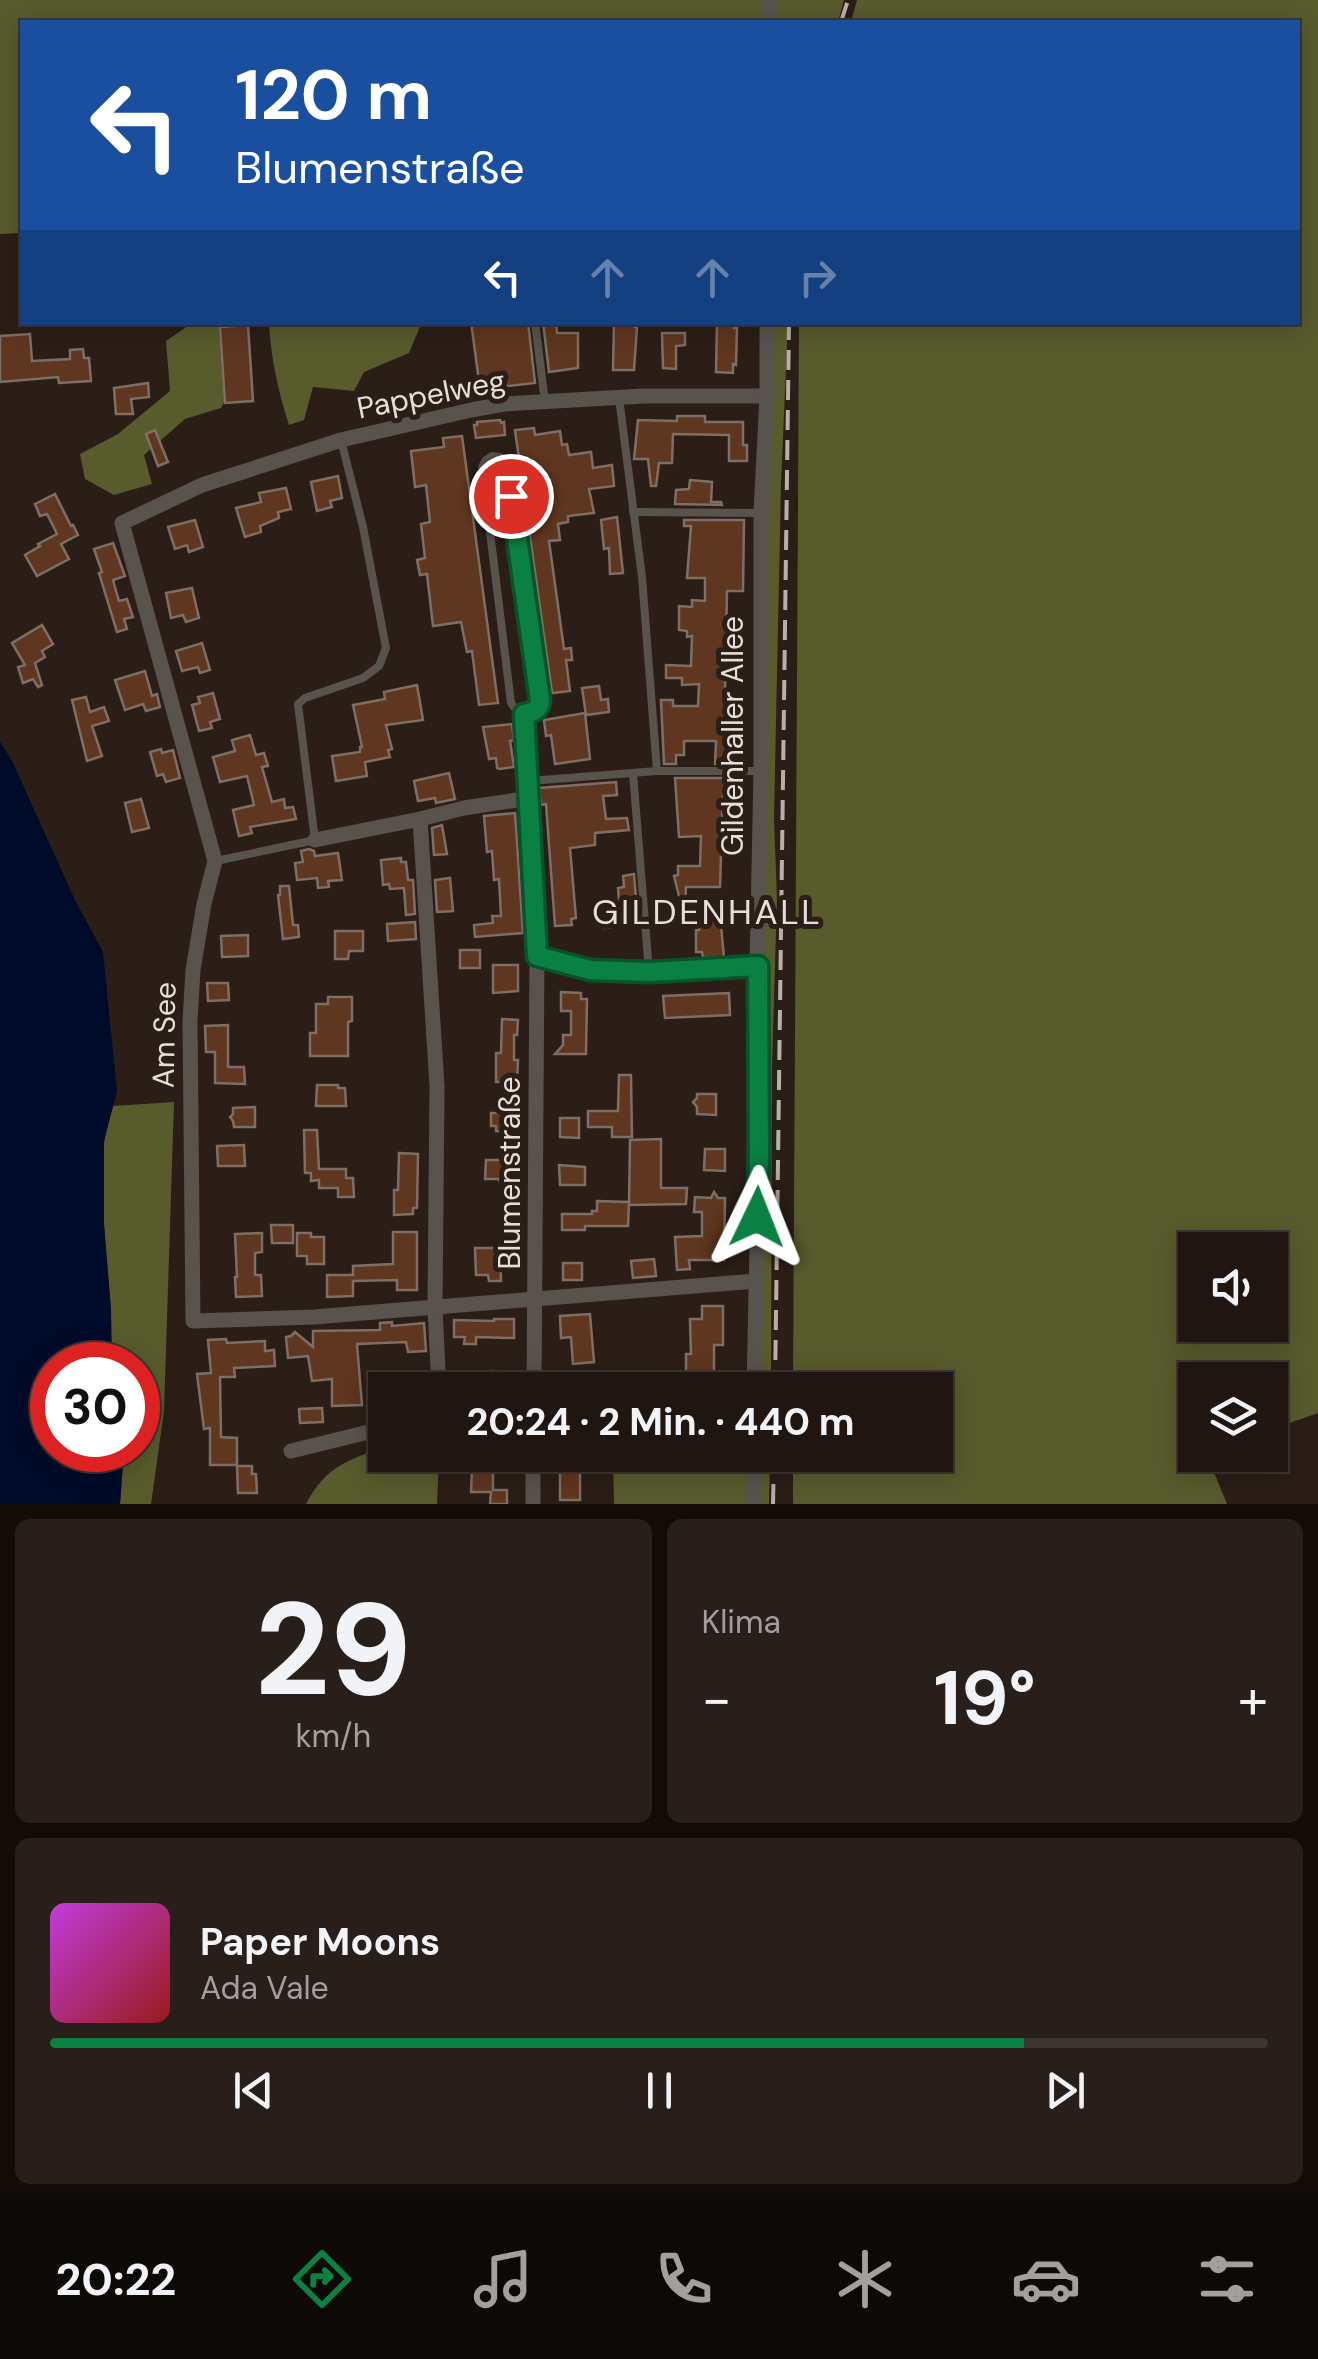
<!DOCTYPE html>
<html lang="de">
<meta charset="utf-8">
<style>
:root{--surface:#201611;--page:#281f1a;--text:#f1f3f6;--muted:#a29f9f;--line:#3d3531;--accent:#0b8043}
body{margin:0;font-family:"DM Sans",sans-serif;background:var(--page);color:var(--text);height:100vh;display:flex;flex-direction:column;font-size:38px;white-space:nowrap}
*{box-sizing:border-box;margin:0}
p{font-size:32px;color:var(--muted)}
.icon{flex:none;width:55px;height:55px;fill:none;stroke:currentColor;stroke-width:2;stroke-linecap:round;stroke-linejoin:round}
.map{position:relative;height:1504px;overflow:hidden}
.side{display:flex;flex-direction:column;gap:15px;padding:15px;background:#120c09;flex:1}
.side>*{flex:none}
.guide{position:absolute;left:20px;top:20px;width:1280px;height:305px;border-radius:0px;box-shadow:0 5px 25px #0003,0 0 0 2px var(--line);background:#1a4fa0;color:#fff;overflow:hidden}
.buttons{position:absolute;left:1178px;top:1232px;display:grid;gap:20px}
.buttons a{display:grid;place-items:center;width:110px;height:110px;border-radius:0px;background:var(--surface);box-shadow:0 5px 25px #0003,0 0 0 2px var(--line);font-size:50px}
.speed{position:absolute;left:30px;top:1342px;display:flex;gap:20px;font-size:50px;font-weight:700;text-align:center}
.speed>*{display:grid;place-content:center;width:130px;height:130px;border-radius:50%;background:var(--surface);box-shadow:0 5px 25px #0003,0 0 0 2px var(--line);line-height:1}
.speed .limit{border:15px solid #d22;background:#fff;color:#111}
.pin{position:absolute;display:grid;place-items:center;width:85px;height:85px;color:#fff;margin:-42px;border:5px solid #fff;border-radius:50%;box-shadow:0 2px 10px #0007}
.me{position:absolute;width:110px;margin:-55px;rotate:2deg;stroke-linejoin:round;filter:drop-shadow(0 0 8px #0008)}
.turn{display:flex;align-items:center;gap:35px;height:210px;padding:0 50px;font-size:45px}
.turn .icon{width:130px;height:130px;stroke-width:2.5}
.turn b{display:block;font-size:70px;line-height:85px}
.lanes{display:flex;align-items:center;height:95px;padding:0 50px;background:#0003;justify-content:center;gap:50px;direction:ltr}
.lanes .off{opacity:.35}
.big{font-size:75px;font-weight:700;line-height:1.1}
.side .card{flex:1;display:flex;flex-direction:column;justify-content:center;gap:15px;min-width:0;padding:0 35px;border-radius:15px;background:var(--page)}
.side .dial{align-items:center;gap:0}
.dial b{font-size:130px;line-height:1}
.song{display:flex;align-items:center;gap:30px}
.cover{width:120px;height:120px;border-radius:15px;background:linear-gradient(135deg,hsl(290 70% 55%),hsl(0 70% 35%))}
.played{height:10px;border-radius:5px;background:linear-gradient(90deg,var(--accent) 80%,var(--line) 80%)}
.keys{display:flex;justify-content:space-around;direction:ltr}
.heat{display:flex;justify-content:space-between;align-items:center;font-size:55px;direction:ltr}
.side .tiles{flex:1;display:grid;gap:15px;grid-template-columns:1fr 1fr}
.card:last-child{grid-column:span 2}
.trip{position:absolute;left:368px;top:1372px;width:585px;height:100px;border-radius:0px;background:var(--surface);box-shadow:0 5px 25px #0003,0 0 0 2px var(--line);font-weight:700;line-height:100px;text-align:center}
.tabs{display:flex;height:160px;justify-content:space-around;align-items:center;background:#0d0907;color:var(--muted)}
.tabs .icon{width:70px;height:70px}
.tabs .active{color:var(--accent)}
.tabs b{font-size:45px;color:var(--text)}
.map>svg:first-child{display:block}
.forest{fill:#585b2c;fill-rule:evenodd}
.water{fill:#000b29}
.building{fill:#5f361f;stroke:#7e6e65;stroke-width:2.5}
.lines{fill:none;stroke-linecap:round;stroke-linejoin:round}
.lane{stroke:#59534e;stroke-width:8}
.street{stroke:#59534e;stroke-width:15}
.rail{stroke:#b9aea9;stroke-width:4;stroke-dasharray:20 10;stroke-linecap:butt}
.route-casing{stroke:#07532c;stroke-width:25}
.route{stroke:#0b8043;stroke-width:18}
.labels{text-anchor:middle;dominant-baseline:central;stroke-width:10;stroke-linejoin:round;paint-order:stroke}
.street-label{font-size:30px;fill:#e8ded9;stroke:#2b1e17}
.quarter-label{font-size:35px;letter-spacing:2.5px;fill:#e8ded9;stroke:#2b1e17}
</style>
<div class="map">
<svg width="1318" height="1504" viewBox="0 0 1318 1504">
<rect width="100%" height="100%" fill="#2b1e17"/>
<g class="forest">
<polygon points="0,0 844,0 838,22 22,22 22,233 0,234"/>
<path d="M 857,0 L 1318,0 L 1318,1413 L 1270,1430 L 1270,1380 L 1195,1380 L 1195,1455 L 1207,1455 L 1227,1504 L 793,1504 L 793,1455 L 935,1455 L 935,1390 L 793,1390 L 799,323 L 1298,322 L 1298,22 L 851,22 ZM 1270,1250 L 1270,1325 L 1195,1325 L 1195,1250 Z"/>
<polygon points="788,322 781,484 774,818 777,899 772,1066 771,1390 752,1390 771,323"/>
<polygon points="192,323 225,323 219,327 224,402 221,408 185,419 144,455 152,484 114,495 85,479 80,454 118,434 170,391 166,341"/>
<path d="M 269,323 L 269,322 L 425,323 L 421,324 L 409,353 L 364,372 L 354,391 L 313,387 L 304,420 L 289,425 C 278,391 271,358 269,323 Z"/>
<path d="M 174,1102 L 164,1411 L 151,1504 L 120,1504 L 123,1463 L 121,1450 L 138,1450 L 138,1365 L 112,1365 C 111,1292 99,1218 104,1145 C 105,1132 110,1119 113,1106 Z"/>
<path d="M 385,1446 L 385,1455 L 439,1455 L 437,1504 L 306,1504 C 327,1465 346,1462 385,1446 Z"/>
<polygon points="613,1455 770,1455 769,1504 614,1504"/>
</g>
<polygon class="water" points="0,741 13,763 75,900 103,952 117,1091 104,1141 104,1223 111,1308 112,1365 52,1365 52,1450 121,1450 123,1463 120,1504 0,1504"/>
<g class="building">
<polygon points="471,322 528,322 535,383 480,389"/>
<polygon points="543,322 556,322 557,333 578,333 578,368 549,372"/>
<polygon points="614,322 635,322 635,327 637,327 634,370 613,370"/>
<polygon points="717,322 734,322 734,328 737,328 736,365 733,364 733,373 716,372"/>
<polygon points="248,325 253,401 225,403 220,327"/>
<polygon points="662,333 685,333 685,345 676,346 676,369 663,368"/>
<polygon points="30,334 32,361 70,359 70,350 83,349 84,358 89,358 91,381 59,383 58,377 0,382 0,336"/>
<polygon points="148,383 149,397 131,399 133,414 116,414 114,388"/>
<polygon points="677,416 705,416 705,422 743,422 743,445 747,445 747,461 729,461 729,435 673,434 672,463 659,463 656,486 651,486 648,459 634,459 638,420 677,421"/>
<polygon points="500,420 501,423 504,422 505,435 476,438 474,425 477,425 477,422"/>
<polygon points="534,428 535,435 560,431 562,445 567,444 569,455 591,452 593,468 612,465 614,486 589,489 594,513 568,516 568,522 558,524 560,540 549,541 564,649 571,648 572,660 566,660 570,691 552,693 515,430"/>
<polygon points="155,430 168,462 158,466 146,434"/>
<polygon points="462,436 498,703 479,705 472,651 467,652 461,622 433,626 427,574 420,575 417,560 425,558 421,524 430,522 426,485 415,487 411,451 444,447 443,438"/>
<polygon points="338,476 342,498 330,501 332,507 317,511 311,482"/>
<polygon points="690,480 712,482 711,502 721,502 722,505 675,504 676,490 689,489"/>
<polygon points="286,488 291,509 278,512 279,518 260,526 261,532 245,537 236,508 261,502 259,493"/>
<polygon points="55,494 71,526 73,525 78,535 61,544 69,559 37,576 25,555 40,546 38,544 57,534 47,514 40,516 35,504"/>
<polygon points="617,517 623,573 610,574 609,548 604,549 601,520"/>
<polygon points="195,520 203,547 189,552 187,545 175,549 168,527"/>
<polygon points="684,520 744,520 743,591 727,591 725,695 741,695 740,764 715,764 716,741 684,741 684,755 676,755 676,764 664,764 661,700 673,700 673,706 698,706 699,684 682,685 682,678 666,678 666,665 691,666 692,636 687,637 687,631 679,630 679,606 692,607 692,600 705,601 705,578 687,578 691,526 684,526"/>
<polygon points="113,543 125,576 113,580 119,601 127,599 133,617 124,619 127,629 117,632 99,573 102,572 94,549"/>
<polygon points="192,588 199,618 186,622 183,615 171,618 166,593"/>
<polygon points="42,625 53,644 42,651 45,657 35,663 42,685 38,687 33,679 23,683 18,667 25,665 12,643"/>
<polygon points="202,643 210,670 200,673 198,667 182,671 176,651"/>
<polygon points="145,671 152,696 157,694 160,707 146,711 143,704 125,710 115,680"/>
<polygon points="417,685 423,720 386,725 392,749 388,750 390,757 365,762 367,776 336,781 332,756 360,752 360,747 362,747 353,705 385,699 384,692"/>
<polygon points="599,686 601,700 608,699 609,712 586,715 582,688"/>
<polygon points="213,693 220,719 210,722 212,728 199,731 192,705 200,703 198,697"/>
<polygon points="86,697 90,712 104,707 109,721 92,726 102,756 87,761 72,700"/>
<polygon points="585,713 590,759 555,764 551,735 546,736 544,720"/>
<polygon points="512,724 514,740 510,741 514,767 500,769 497,768 496,758 489,759 483,727"/>
<polygon points="250,735 256,755 264,753 268,766 262,767 272,802 284,799 285,808 293,807 296,819 250,827 252,833 239,836 233,810 254,805 247,776 220,782 213,757 235,751 232,740"/>
<polygon points="161,749 162,753 173,750 180,778 166,782 163,774 157,776 150,752"/>
<polygon points="449,773 455,799 436,803 435,798 418,801 414,781"/>
<polygon points="675,778 727,778 727,794 723,794 720,887 686,887 685,908 682,908 674,876 678,875 678,866 700,866 701,836 679,837"/>
<polygon points="616,782 617,795 603,796 606,819 627,818 629,830 595,833 595,845 570,848 576,918 571,919 572,925 555,926 546,804 541,805 539,788"/>
<polygon points="141,799 149,828 132,832 125,803"/>
<polygon points="515,813 523,933 475,937 474,925 493,923 492,916 501,916 499,879 494,880 492,851 487,852 484,816"/>
<polygon points="442,825 447,854 434,855 432,828"/>
<polygon points="309,849 314,851 315,856 338,853 342,880 328,881 329,887 318,888 317,878 297,880 295,863 303,862 301,851"/>
<polygon points="401,858 401,862 406,862 408,880 413,880 415,914 406,915 404,888 390,889 389,884 383,885 381,860"/>
<polygon points="634,874 636,899 619,901 618,888 624,887 623,876"/>
<polygon points="450,878 453,911 437,912 435,880"/>
<polygon points="280,886 289,886 293,925 298,925 299,937 283,939 278,895 280,895"/>
<polygon points="620,906 625,925 604,928 600,909"/>
<polygon points="720,909 721,919 725,922 721,926 724,957 703,958 702,952 696,952 696,930 699,930 698,911"/>
<polygon points="415,922 416,939 388,941 387,924"/>
<polygon points="335,931 363,931 363,951 349,951 348,959 335,959"/>
<polygon points="248,935 248,956 222,957 221,936"/>
<rect x="460" y="950" width="20" height="18"/>
<polygon points="493,965 518,965 518,991 493,993"/>
<polygon points="207,983 228,983 229,1000 208,1001"/>
<polygon points="561,992 581,993 581,999 587,999 586,1054 555,1054 563,1045 563,1035 571,1035 571,1011 561,1011"/>
<polygon points="729,993 730,1015 665,1018 663,996"/>
<polygon points="328,997 352,997 352,1021 348,1022 348,1056 310,1056 310,1033 316,1033 316,1004 328,1004"/>
<polygon points="502,1019 518,1020 517,1035 514,1035 514,1060 518,1060 517,1082 496,1082 496,1053 501,1053"/>
<polygon points="228,1025 228,1067 244,1067 245,1084 215,1083 215,1052 206,1052 205,1026"/>
<polygon points="619,1075 631,1075 632,1137 612,1137 612,1127 588,1127 588,1111 618,1111"/>
<polygon points="317,1085 338,1085 338,1088 345,1088 346,1106 316,1106"/>
<polygon points="697,1094 716,1094 716,1115 697,1114 697,1107 693,1102 697,1098"/>
<polygon points="255,1107 255,1127 234,1127 233,1121 230,1117 233,1114 233,1108"/>
<polygon points="491,1113 517,1113 517,1132 496,1131 496,1126 491,1126"/>
<polygon points="560,1118 579,1118 579,1138 560,1137"/>
<polygon points="304,1130 317,1130 319,1169 346,1169 346,1178 353,1178 354,1197 338,1197 338,1188 319,1188 319,1180 311,1181 311,1173 305,1173"/>
<polygon points="661,1139 661,1188 687,1188 686,1204 629,1205 630,1140"/>
<polygon points="244,1145 245,1166 218,1166 217,1146"/>
<polygon points="705,1149 725,1149 725,1171 704,1170"/>
<polygon points="399,1153 418,1154 417,1208 413,1208 413,1214 394,1215 394,1190 398,1190"/>
<polygon points="486,1160 517,1160 517,1177 509,1184 502,1184 498,1179 485,1179"/>
<polygon points="559,1165 585,1167 585,1185 560,1185"/>
<polygon points="714,1192 718,1198 725,1198 724,1260 689,1260 690,1269 677,1270 675,1237 702,1236 702,1212 694,1212 695,1197 711,1198"/>
<polygon points="597,1201 629,1202 628,1226 585,1226 585,1230 562,1230 562,1214 592,1214 592,1211 597,1211"/>
<polygon points="271,1225 293,1225 293,1243 272,1243"/>
<polygon points="393,1232 417,1232 417,1290 397,1290 397,1280 353,1281 353,1296 327,1297 327,1275 353,1275 353,1266 393,1264"/>
<polygon points="262,1233 262,1252 255,1253 255,1275 261,1275 262,1296 236,1297 235,1277 237,1277 235,1234"/>
<polygon points="297,1233 311,1233 311,1237 324,1237 324,1264 307,1264 307,1256 297,1256"/>
<polygon points="475,1248 500,1248 501,1281 489,1281 488,1275 476,1275"/>
<polygon points="654,1259 656,1276 633,1278 631,1261"/>
<rect x="563" y="1263" width="19" height="17"/>
<polygon points="702,1306 723,1306 723,1345 714,1345 714,1375 686,1376 686,1354 691,1354 690,1319 702,1319"/>
<polygon points="590,1314 594,1362 573,1364 571,1337 561,1338 560,1316"/>
<polygon points="494,1319 514,1319 514,1338 476,1337 476,1344 464,1344 465,1337 454,1337 454,1320 494,1321"/>
<polygon points="392,1322 392,1326 424,1323 426,1351 408,1352 406,1342 357,1344 362,1405 332,1406 332,1379 312,1381 308,1356 288,1358 286,1337 291,1336 295,1332 313,1347 313,1331 380,1330 380,1323"/>
<polygon points="226,1339 227,1343 265,1341 265,1351 274,1350 275,1366 234,1368 235,1377 220,1377 221,1437 237,1438 237,1465 210,1465 210,1428 204,1429 197,1374 211,1373 208,1340"/>
<polygon points="492,1371 513,1372 513,1389 492,1389"/>
<polygon points="322,1408 323,1422 300,1423 299,1409"/>
<polygon points="477,1464 493,1464 493,1490 507,1490 507,1504 490,1504 491,1492 471,1492 472,1470 477,1470"/>
<polygon points="237,1466 252,1466 252,1474 256,1474 257,1493 238,1493"/>
<polygon points="564,1467 580,1467 580,1500 560,1500 560,1472 564,1472"/>
</g>
<g class="lines">
<g class="lane">
<polyline points="535,322 545,402"/>
<polyline points="619,398 642,577 657,771"/>
<polygon points="492,456 500,457 507,463 540,700 539,707 534,712 524,714 516,710 511,703 482,467 486,460"/>
<polyline points="633,512 761,513"/>
<polyline points="633,773 649,972"/>
<polyline points="529,781 657,771 761,771"/>
<polyline points="216,861 315,840 298,704 305,698 363,678 379,666 386,648 363,527 341,440"/>
</g>
<g class="street">
<polyline points="770,22 770,0"/>
<polyline points="524,714 537,956"/>
<polyline points="420,819 464,808 530,798"/>
<polyline points="315,840 420,819 437,1086 435,1308 439,1390"/>
<polyline points="756,1281 314,1317 193,1321 190,1022 193,970 204,904 215,861 122,523 202,485 341,440 471,410 504,404 643,396 767,396"/>
<polyline points="534,1390 537,956 590,970 649,972 757,966"/>
<polyline points="754,1390 759,1152 757,966 761,771 761,513 767,396 767,322"/>
<polyline points="291,1451 385,1428"/>
<polyline points="533,1504 533,1455"/>
<polyline points="753,1504 754,1455"/>
</g>
<g class="rail">
<polyline points="841,22 848,0"/>
<polyline points="775,1390 789,322"/>
<polyline points="773,1504 774,1455"/>
</g>
</g>
<g class="lines">
<defs>
<path id="route" d="M 511,496 L 540,700 C 539,710 534,712 524,714 L 537,956 L 590,970 L 649,972 L 758,966 L 759,1152 L 757,1217"/>
</defs>
<use href="#route" class="route-casing"/>
<use href="#route" class="route"/>
</g>
<g class="labels">
<g class="street-label">
<text transform="translate(431 394) rotate(-11)">Pappelweg</text>
<text transform="translate(732 736) rotate(-90)">Gildenhaller Allee</text>
<text transform="translate(164 1035) rotate(-89)">Am See</text>
<text transform="translate(509 1173) rotate(-90)">Blumenstraße</text>
</g>
<g class="quarter-label">
<text x="707" y="912">GILDENHALL</text>
</g>
</g>
</svg>
<div class="buttons">
<a><svg class="icon" aria-label="sound" viewBox="0 0 24 24"><path d="M4 9h4l5-4v14l-5-4H4zM17 9q2 3 0 6"/></svg></a>
<a><svg class="icon" aria-label="layers" viewBox="0 0 24 24"><path d="M12 4l9 5-9 5-9-5zM3 14l9 5 9-5"/></svg></a>
</div>
<div class="speed"><div class="limit">30</div></div>
<div class="pin" style="left:511px;top:496px;background:#d93025"><svg class="icon" aria-label="arrive" viewBox="0 0 24 24"><path d="M6 21V4h12l-3 4 3 4H6"/></svg></div>
<svg class="me" style="left:757px;top:1217px" viewBox="-20 -20 40 40"><path d="M0-17L14 15 0 8-14 15z" fill="#0b8043" stroke="#fff" stroke-width="4"/></svg>
<div class="trip">20:24 · 2 Min. · 440 m</div>
<div class="guide">
<div class="turn"><svg class="icon" aria-label="left" viewBox="0 0 24 24"><path d="M17 20v-9H6M10 6l-5 5 5 5"/></svg><div><b>120 m</b>Blumenstraße</div></div>
<div class="lanes"><svg class="icon" aria-label="left" viewBox="0 0 24 24"><path d="M17 20v-9H6M10 6l-5 5 5 5"/></svg><svg class="icon off" aria-label="ahead" viewBox="0 0 24 24"><path d="M12 20V5M6 11l6-6 6 6"/></svg><svg class="icon off" aria-label="ahead" viewBox="0 0 24 24"><path d="M12 20V5M6 11l6-6 6 6"/></svg><svg class="icon off" aria-label="right" viewBox="0 0 24 24"><path d="M7 20v-9h11M14 6l5 5-5 5"/></svg></div>
</div>
</div>
<section class="side">
<div class="tiles">
<div class="card dial"><b>29</b><p>km/h</p></div>
<div class="card"><p>Klima</p>
<div class="heat"><a>−</a><b class="big">19°</b><a>+</a></div>
</div>
<div class="card">
<div class="song"><i class="cover"></i><div><b>Paper Moons</b><p>Ada Vale</p></div></div>
<div class="played"></div>
<div class="keys"><svg class="icon" aria-label="previous" viewBox="0 0 24 24"><path d="M18 5L8 12l10 7zM5 5v14"/></svg><svg class="icon" aria-label="pause" viewBox="0 0 24 24"><path d="M8 5v14M16 5v14"/></svg><svg class="icon" aria-label="next" viewBox="0 0 24 24"><path d="M6 5l10 7-10 7zM19 5v14"/></svg></div>
</div>
</div>
</section>
<nav class="tabs">
<b>20:22</b>
<svg class="icon active" aria-label="directions" viewBox="0 0 24 24"><path d="M12 3l9 9-9 9-9-9zM9 14v-3h6M13 9l2 2-2 2"/></svg>
<svg class="icon" aria-label="music" viewBox="0 0 24 24"><path d="M9 18V5l10-2v13"/><circle cx="6" cy="18" r="3"/><circle cx="16" cy="16" r="3"/></svg>
<svg class="icon" aria-label="phone" viewBox="0 0 24 24"><path d="M5 4h4l2 5-3 2q2 4 5 5l2-3 5 2v4C11 20 4 13 5 4z"/></svg>
<svg class="icon" aria-label="climate" viewBox="0 0 24 24"><path d="M12 3v18M4 7l16 10M4 17L20 7"/></svg>
<svg class="icon" aria-label="car" viewBox="0 0 24 24"><path d="M5 17H2v-5l4-1 3-4h7l3 4 3 1v5h-3M9 17h6M6 11h13"/><circle cx="7" cy="17" r="2"/><circle cx="17" cy="17" r="2"/></svg>
<svg class="icon" aria-label="filters" viewBox="0 0 24 24"><path d="M4 7h16M4 17h16"/><circle cx="9" cy="7" r="2"/><circle cx="15" cy="17" r="2"/></svg>
</nav>
